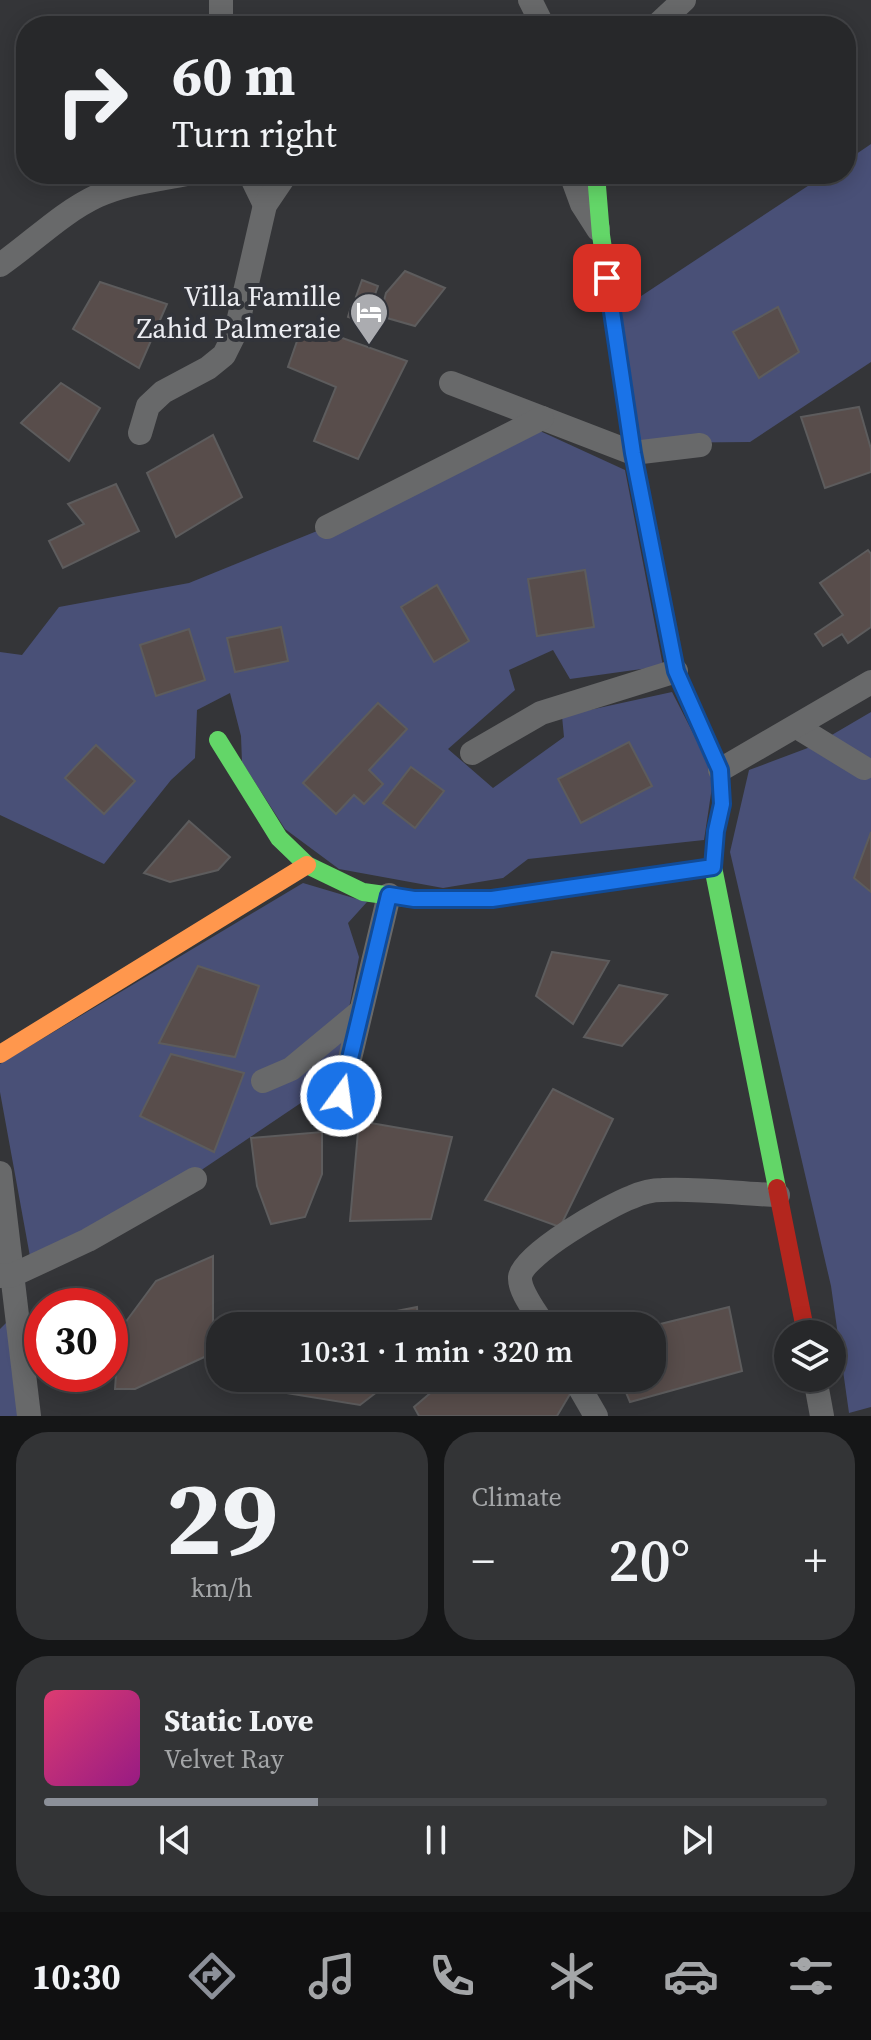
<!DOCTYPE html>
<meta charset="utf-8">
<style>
:root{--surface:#27282a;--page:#333436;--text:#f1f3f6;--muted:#a4a6a8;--line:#434447;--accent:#8c9099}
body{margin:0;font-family:"Source Serif 4",serif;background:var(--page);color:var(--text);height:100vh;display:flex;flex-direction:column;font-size:30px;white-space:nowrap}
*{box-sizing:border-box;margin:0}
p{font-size:26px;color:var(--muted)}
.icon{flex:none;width:44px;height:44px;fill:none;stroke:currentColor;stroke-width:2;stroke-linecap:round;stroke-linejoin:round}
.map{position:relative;height:1416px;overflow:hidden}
.details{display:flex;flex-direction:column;gap:16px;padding:16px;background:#151617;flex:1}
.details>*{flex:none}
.top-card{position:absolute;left:16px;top:16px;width:840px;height:168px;border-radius:32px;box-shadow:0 4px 20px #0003,0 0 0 2px var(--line);background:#27282a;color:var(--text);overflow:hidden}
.fabs{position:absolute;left:774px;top:1320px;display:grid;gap:16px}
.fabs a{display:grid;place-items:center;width:72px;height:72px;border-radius:50%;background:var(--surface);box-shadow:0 4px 20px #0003,0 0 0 2px var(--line);font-size:40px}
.speed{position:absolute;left:24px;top:1288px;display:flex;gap:16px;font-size:40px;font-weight:700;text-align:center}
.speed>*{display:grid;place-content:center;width:104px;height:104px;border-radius:50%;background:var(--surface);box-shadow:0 4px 20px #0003,0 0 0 2px var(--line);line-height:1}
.speed .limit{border:12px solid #d22;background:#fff;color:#111}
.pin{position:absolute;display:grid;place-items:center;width:68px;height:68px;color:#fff;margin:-34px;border-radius:16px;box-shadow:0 4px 12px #0006}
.me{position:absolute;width:88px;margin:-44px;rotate:14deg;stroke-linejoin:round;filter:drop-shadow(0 0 6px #0008)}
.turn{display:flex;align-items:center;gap:28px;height:168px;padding:0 24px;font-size:36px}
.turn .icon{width:104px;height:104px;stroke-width:2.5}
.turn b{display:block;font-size:56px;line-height:68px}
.big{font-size:60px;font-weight:600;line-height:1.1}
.details .widget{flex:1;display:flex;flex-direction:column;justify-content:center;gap:12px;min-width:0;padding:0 28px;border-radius:32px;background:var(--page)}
.details .dial{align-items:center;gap:0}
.dial b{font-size:104px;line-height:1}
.song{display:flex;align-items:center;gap:24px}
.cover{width:96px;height:96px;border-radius:12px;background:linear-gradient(135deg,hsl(340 70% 55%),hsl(310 70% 35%))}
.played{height:8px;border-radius:4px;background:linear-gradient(90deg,var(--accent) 35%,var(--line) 35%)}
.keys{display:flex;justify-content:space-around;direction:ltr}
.heat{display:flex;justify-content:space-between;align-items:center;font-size:44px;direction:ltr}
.details .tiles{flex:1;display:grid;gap:16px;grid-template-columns:1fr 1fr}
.widget:last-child{grid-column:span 2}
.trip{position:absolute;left:206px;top:1312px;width:460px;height:80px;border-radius:32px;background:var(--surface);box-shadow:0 4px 20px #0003,0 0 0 2px var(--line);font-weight:600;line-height:80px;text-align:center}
.tab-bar{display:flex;height:128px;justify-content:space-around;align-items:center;background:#101011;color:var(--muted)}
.tab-bar .icon{width:56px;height:56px}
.tab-bar .current{color:var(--accent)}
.tab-bar b{font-size:36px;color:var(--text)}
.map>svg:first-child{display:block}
.green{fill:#495077}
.building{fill:#584d4b;stroke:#5d5c5d;stroke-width:2}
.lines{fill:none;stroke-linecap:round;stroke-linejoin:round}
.street{stroke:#68696a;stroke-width:24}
.fast{stroke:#63d668;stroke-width:18}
.slow{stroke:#ff974d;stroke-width:18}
.jam{stroke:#b3261e;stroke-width:18}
.route-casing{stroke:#114b97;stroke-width:20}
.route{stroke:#1a73e8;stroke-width:14}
.labels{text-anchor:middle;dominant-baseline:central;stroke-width:8;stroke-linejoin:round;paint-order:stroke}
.poi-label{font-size:28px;fill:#ebecf1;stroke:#32343a;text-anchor:end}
</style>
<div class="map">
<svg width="871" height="1416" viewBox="0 0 871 1416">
<rect width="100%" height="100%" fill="#343538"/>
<g class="green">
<polygon points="871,144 871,362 750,442 641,443 620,310 826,174 846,174 846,161"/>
<polygon points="540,431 625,470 663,666 570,679 553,650 509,670 515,690 448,749 493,788 564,737 562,716 672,692 714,774 704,840 528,859 503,878 443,888 339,869 285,829 242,762 241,736 230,693 197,710 195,758 171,780 104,864 0,815 0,652 22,655 59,607 189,583 327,527"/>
<polygon points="871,712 871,1407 849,1413 831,1286 730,852 749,770 813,746"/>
<polygon points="303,883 367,902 348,923 359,957 335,1080 194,1175 31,1262 0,1092 0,1064"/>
<polygon points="7,1322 19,1416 0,1416 0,1329"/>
</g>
<g class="building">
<polygon points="405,271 445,288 415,326 380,316 386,293"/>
<polygon points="362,280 378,286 372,303 356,297"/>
<polygon points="100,282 167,304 139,368 73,329"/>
<polygon points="352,304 373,312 380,309 377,316 383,320 379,328 348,317"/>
<polygon points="778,307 799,352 759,378 733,332"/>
<polygon points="303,324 407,361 358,459 314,441 336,387 288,367"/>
<polygon points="61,383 100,408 69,461 21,423"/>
<polygon points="859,407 871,449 871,472 825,488 801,417"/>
<polygon points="213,435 242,497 176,537 147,473"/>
<polygon points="116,484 139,531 63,568 49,541 84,524 68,504"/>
<polygon points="868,550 871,554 871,627 848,643 842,634 823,646 815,634 843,615 820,583"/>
<polygon points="585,570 594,627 537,636 528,579"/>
<polygon points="437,585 469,641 434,662 401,607"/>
<polygon points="281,627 288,661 235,672 227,638"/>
<polygon points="189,629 205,680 156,696 140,645"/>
<polygon points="378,703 407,729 369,770 383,784 364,804 354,795 336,814 303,783"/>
<polygon points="629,742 652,786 581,823 558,779"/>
<polygon points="96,745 135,781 104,814 65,778"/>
<polygon points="411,767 444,791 415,828 383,803"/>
<polygon points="189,821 230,857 218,870 170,882 144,873"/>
<polygon points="871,832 871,892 854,878"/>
<polygon points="552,952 609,961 573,1024 536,996"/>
<polygon points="198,966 259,986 235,1057 159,1043"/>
<polygon points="619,985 667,995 622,1046 584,1037"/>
<polygon points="171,1054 244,1073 214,1152 140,1116"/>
<polygon points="553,1089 613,1119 560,1227 485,1200"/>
<polygon points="359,1121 452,1137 431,1219 350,1221"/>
<polygon points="322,1132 322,1174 305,1217 271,1224 257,1186 251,1138"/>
<polygon points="213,1256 213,1353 135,1389 115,1389 119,1331 156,1281"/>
<polygon points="417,1307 418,1326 320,1326"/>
<polygon points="729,1307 742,1371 630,1402 620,1378 652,1378 652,1326"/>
<polygon points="288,1378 395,1378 360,1405 286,1393"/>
<polygon points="448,1378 557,1378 573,1389 557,1416 419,1416 414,1407"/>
</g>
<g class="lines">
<g class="street">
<polyline points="530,0 543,26"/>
<polyline points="221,26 221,0"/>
<polyline points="656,26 684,0"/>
<polyline points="250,174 265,205"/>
<polyline points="571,174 582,204 598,229"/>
<path d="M 0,265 C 32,243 61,213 97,196 C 125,183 157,180 187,174"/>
<polyline points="451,383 633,453 700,445"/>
<polyline points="140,433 148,406 163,392 208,368 224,355 236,331 265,205 286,174"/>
<polyline points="327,527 542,418"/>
<polyline points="797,727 864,768"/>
<polyline points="472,753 541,713 676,671"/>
<polyline points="720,770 871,682"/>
<polyline points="263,1081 291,1069 361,1011"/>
<polyline points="341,1096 389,895"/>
<polyline points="0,1173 29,1416"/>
<polyline points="0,1276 13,1275 88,1240 195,1179"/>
<path d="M 544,1326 C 537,1313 519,1292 520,1277 C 523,1254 610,1205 632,1197 C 641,1193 653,1190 662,1190 C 700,1188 740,1194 778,1195"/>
<polyline points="574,1378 596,1416"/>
<polyline points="815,1378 822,1416"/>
</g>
<g class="fast">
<polyline points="596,174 601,235 633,453 676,671 720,770 722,804 716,831 713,867 777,1188"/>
<polyline points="218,740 279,838 307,865 363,892 414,899 492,899 713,867"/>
</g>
<polyline class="slow" points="0,1054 307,865"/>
<polyline class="jam" points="777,1188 806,1334"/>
</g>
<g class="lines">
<defs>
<polyline id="route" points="341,1096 389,895 414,899 492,899 713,867 716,831 722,804 720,770 676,671 633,453 607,278"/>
</defs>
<use href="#route" class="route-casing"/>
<use href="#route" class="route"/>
</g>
<defs>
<symbol id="hotel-pin" viewBox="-11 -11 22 30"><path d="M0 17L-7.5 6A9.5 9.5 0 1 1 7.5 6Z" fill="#abacb0" stroke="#32343a"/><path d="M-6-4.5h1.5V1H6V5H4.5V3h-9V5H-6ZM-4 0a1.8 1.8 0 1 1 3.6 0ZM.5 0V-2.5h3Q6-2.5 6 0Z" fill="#fff"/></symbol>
</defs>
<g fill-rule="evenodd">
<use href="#hotel-pin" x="347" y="290" width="44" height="60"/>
</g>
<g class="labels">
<g class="poi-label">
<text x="341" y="296">Villa Famille<tspan x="341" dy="32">Zahid Palmeraie</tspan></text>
</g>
</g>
</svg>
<div class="fabs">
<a><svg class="icon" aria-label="layers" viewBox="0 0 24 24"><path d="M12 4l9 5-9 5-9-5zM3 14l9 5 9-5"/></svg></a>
</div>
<div class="speed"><div class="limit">30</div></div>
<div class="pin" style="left:607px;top:278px;background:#d93025"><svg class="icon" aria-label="arrive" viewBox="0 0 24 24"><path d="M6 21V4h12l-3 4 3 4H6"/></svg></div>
<svg class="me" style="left:341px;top:1096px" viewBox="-20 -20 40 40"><circle r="17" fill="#1a73e8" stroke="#fff" stroke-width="3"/><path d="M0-11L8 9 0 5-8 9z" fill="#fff"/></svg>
<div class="trip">10:31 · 1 min · 320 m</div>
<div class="top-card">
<div class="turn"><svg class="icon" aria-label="right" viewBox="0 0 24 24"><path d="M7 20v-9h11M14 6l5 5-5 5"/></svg><div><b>60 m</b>Turn right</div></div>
</div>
</div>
<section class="details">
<div class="tiles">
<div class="widget dial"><b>29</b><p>km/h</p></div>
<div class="widget"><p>Climate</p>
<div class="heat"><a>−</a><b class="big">20°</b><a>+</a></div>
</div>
<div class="widget">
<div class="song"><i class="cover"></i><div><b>Static Love</b><p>Velvet Ray</p></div></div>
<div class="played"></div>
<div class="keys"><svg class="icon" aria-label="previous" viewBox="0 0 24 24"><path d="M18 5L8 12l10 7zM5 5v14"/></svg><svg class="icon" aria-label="pause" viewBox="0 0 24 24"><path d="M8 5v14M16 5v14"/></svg><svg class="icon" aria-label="next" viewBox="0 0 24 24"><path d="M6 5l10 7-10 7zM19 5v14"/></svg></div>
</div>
</div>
</section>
<nav class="tab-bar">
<b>10:30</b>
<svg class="icon current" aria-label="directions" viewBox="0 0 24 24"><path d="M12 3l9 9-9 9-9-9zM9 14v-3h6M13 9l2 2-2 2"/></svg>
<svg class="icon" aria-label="music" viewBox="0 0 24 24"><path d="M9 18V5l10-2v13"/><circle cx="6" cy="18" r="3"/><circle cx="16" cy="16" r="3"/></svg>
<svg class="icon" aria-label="phone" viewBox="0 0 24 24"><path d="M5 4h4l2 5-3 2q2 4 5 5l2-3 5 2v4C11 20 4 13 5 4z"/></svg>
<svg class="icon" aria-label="climate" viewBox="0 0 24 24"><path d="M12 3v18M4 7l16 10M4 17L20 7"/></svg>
<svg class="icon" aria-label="car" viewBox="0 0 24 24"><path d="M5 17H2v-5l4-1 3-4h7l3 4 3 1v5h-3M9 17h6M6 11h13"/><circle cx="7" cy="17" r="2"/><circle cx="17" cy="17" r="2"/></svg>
<svg class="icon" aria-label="filters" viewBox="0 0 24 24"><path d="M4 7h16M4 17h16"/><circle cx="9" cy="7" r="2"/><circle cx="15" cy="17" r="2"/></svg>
</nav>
